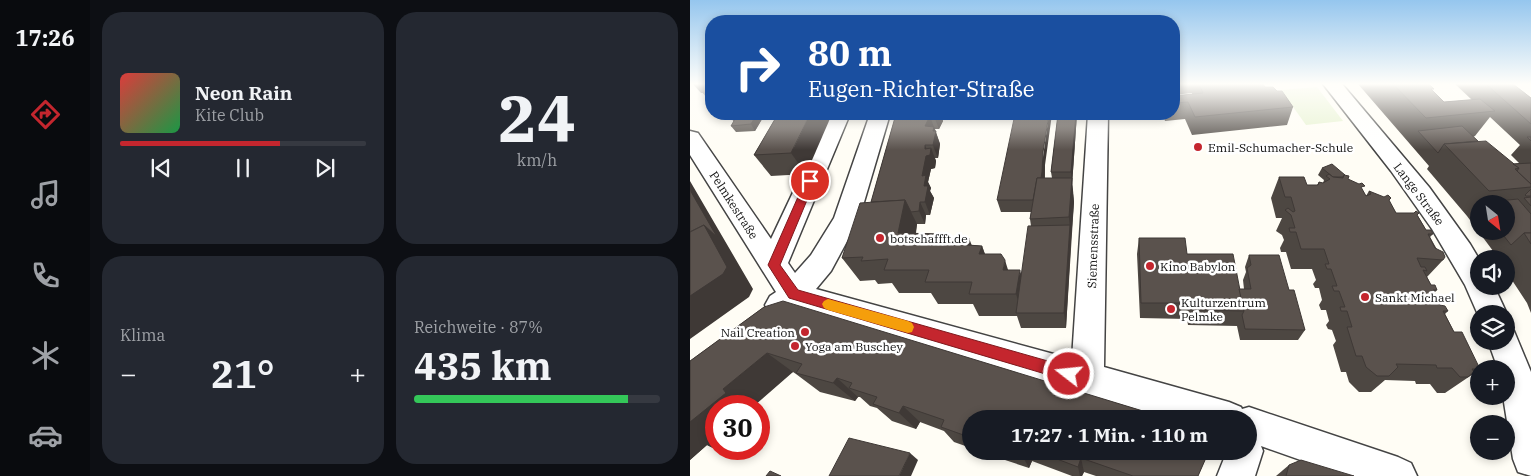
<!DOCTYPE html>
<html lang="de">
<meta charset="utf-8">
<style>
:root{--surface:#171b24;--page:#242831;--text:#f1f3f6;--muted:#9ea1a6;--line:#363941;--accent:#c4262e}
body{margin:0;font-family:"IBM Plex Serif",serif;background:var(--page);color:var(--text);height:100vh;display:flex;flex-direction:column;font-size:19px;white-space:nowrap}
*{box-sizing:border-box;margin:0}
p{font-size:16px;color:var(--muted)}
.icon{flex:none;width:28px;height:28px;fill:none;stroke:currentColor;stroke-width:2;stroke-linecap:round;stroke-linejoin:round}
.map{position:relative;flex:1;overflow:hidden}
.details{display:flex;flex-direction:column;gap:12px;padding:12px;background:#0d0f14;width:600px}
.details>*{flex:none}
.guide{position:absolute;left:15px;top:15px;width:475px;height:105px;border-radius:20px;box-shadow:0 2px 8px #0003;background:#1a4fa0;color:#fff;overflow:hidden}
.needle{width:32px;rotate:150deg}
.tools{position:absolute;left:780px;top:195px;display:grid;gap:10px}
.tools a{display:grid;place-items:center;width:45px;height:45px;border-radius:50%;background:var(--surface);box-shadow:0 2px 8px #0003;font-size:25px}
.speed{position:absolute;left:15px;top:395px;display:flex;gap:10px;font-size:25px;font-weight:700;text-align:center}
.speed>*{display:grid;place-content:center;width:65px;height:65px;border-radius:50%;background:var(--surface);box-shadow:0 2px 8px #0003;line-height:1}
.speed .limit{border:8px solid #d22;background:#fff;color:#111}
.pin{position:absolute;display:grid;place-items:center;width:42px;height:42px;color:#fff;margin:-21px;border:2px solid #fff;border-radius:50%;box-shadow:0 1px 5px #0007}
.me{position:absolute;width:55px;margin:-28px;rotate:286deg;stroke-linejoin:round;filter:drop-shadow(0 0 4px #0008)}
.turn{display:flex;align-items:center;gap:18px;height:105px;padding:0 20px;font-size:22px}
.turn .icon{width:65px;height:65px;stroke-width:2.5}
.turn b{display:block;font-size:35px;line-height:42px}
.big{font-size:38px;font-weight:800;line-height:1.1}
.details .tile{flex:1;display:flex;flex-direction:column;justify-content:center;gap:8px;min-width:0;padding:0 18px;border-radius:20px;background:var(--page)}
.details .dial{align-items:center;gap:0}
.dial b{font-size:65px;line-height:1}
.song{display:flex;align-items:center;gap:15px}
.cover{width:60px;height:60px;border-radius:8px;background:linear-gradient(135deg,hsl(0 70% 55%),hsl(140 70% 35%))}
.played{height:5px;border-radius:2px;background:linear-gradient(90deg,var(--accent) 65%,var(--line) 65%)}
.keys{display:flex;justify-content:space-around;direction:ltr}
.heat{display:flex;justify-content:space-between;align-items:center;font-size:28px;direction:ltr}
.charge{height:8px;border-radius:4px;background:linear-gradient(90deg,#34c759 87%,var(--line) 0)}
.details .tiles{flex:1;display:grid;gap:12px;grid-template-columns:repeat(2,1fr)}
.trip{position:absolute;left:272px;top:410px;width:295px;height:50px;border-radius:25px;background:var(--surface);box-shadow:0 2px 8px #0003;font-weight:800;line-height:50px;text-align:center}
main{display:flex;flex:1;min-height:0}
.menu{display:flex;flex-direction:column;width:90px;justify-content:space-around;align-items:center;background:#090b0e;color:var(--muted)}
.menu .icon{width:35px;height:35px}
.menu .selected{color:var(--accent)}
.menu b{font-size:22px;color:var(--text)}
.map>svg:first-child{display:block}
.pitch{fill:#e6f2cf}
.lines{fill:none;stroke-linecap:round;stroke-linejoin:round}
.street-casing{stroke:#444;stroke-width:3}
.street{fill:#fff;fill-rule:evenodd}
.wall{fill:#4d4742;fill-rule:evenodd}
.shaded-wall{fill:#3f3936}
.building{fill:#5a524d;stroke:#3f3936}
.route{fill:#c4262e;stroke:#7f191e}
.slow{fill:#f59e0b}
.poi-dot{fill:#c4262e;stroke:#fff;stroke-width:2}
.labels{text-anchor:middle;dominant-baseline:central;stroke-width:5;stroke-linejoin:round;paint-order:stroke}
.poi-label{font-size:12px;fill:#111;stroke:#fff;text-anchor:start}
.street-label{font-size:12px;fill:#111;stroke:#fff}
</style>
<main>
<nav class="menu">
<b>17:26</b>
<svg class="icon selected" aria-label="directions" viewBox="0 0 24 24"><path d="M12 3l9 9-9 9-9-9zM9 14v-3h6M13 9l2 2-2 2"/></svg>
<svg class="icon" aria-label="music" viewBox="0 0 24 24"><path d="M9 18V5l10-2v13"/><circle cx="6" cy="18" r="3"/><circle cx="16" cy="16" r="3"/></svg>
<svg class="icon" aria-label="phone" viewBox="0 0 24 24"><path d="M5 4h4l2 5-3 2q2 4 5 5l2-3 5 2v4C11 20 4 13 5 4z"/></svg>
<svg class="icon" aria-label="climate" viewBox="0 0 24 24"><path d="M12 3v18M4 7l16 10M4 17L20 7"/></svg>
<svg class="icon" aria-label="car" viewBox="0 0 24 24"><path d="M5 17H2v-5l4-1 3-4h7l3 4 3 1v5h-3M9 17h6M6 11h13"/><circle cx="7" cy="17" r="2"/><circle cx="17" cy="17" r="2"/></svg>
</nav>
<section class="details">
<div class="tiles">
<div class="tile">
<div class="song"><i class="cover"></i><div><b>Neon Rain</b><p>Kite Club</p></div></div>
<div class="played"></div>
<div class="keys"><svg class="icon" aria-label="previous" viewBox="0 0 24 24"><path d="M18 5L8 12l10 7zM5 5v14"/></svg><svg class="icon" aria-label="pause" viewBox="0 0 24 24"><path d="M8 5v14M16 5v14"/></svg><svg class="icon" aria-label="next" viewBox="0 0 24 24"><path d="M6 5l10 7-10 7zM19 5v14"/></svg></div>
</div>
<div class="tile dial"><b>24</b><p>km/h</p></div>
<div class="tile"><p>Klima</p>
<div class="heat"><a>−</a><b class="big">21°</b><a>+</a></div>
</div>
<div class="tile"><p>Reichweite · 87%</p><b class="big">435 km</b><div class="charge"></div></div>
</div>
</section>
<div class="map">
<svg width="841" height="476" viewBox="0 0 841 476">
<rect width="100%" height="100%" fill="#fffdf5"/>
<polygon class="pitch" points="627,87 653,121 616,125 591,90"/>
<g class="lines">
<defs>
<g id="street">
<polygon points="633,84 652,84 739,187 780,244 789,259 789,286 804,286 817,314 816,315 816,314 789,314 789,317 775,285 742,229 701,171"/>
<polygon points="140,114 160,114 98,263 105,273 121,255 144,218 180,114 200,114 169,219 141,271 126,289 382,359 398,114 418,114 414,367 539,402 551,407 552,409 559,407 708,457 721,463 727,476 656,476 571,446 573,451 565,476 527,476 537,451 559,451 559,419 480,419 108,308 90,318 80,314 75,305 80,296 86,292 0,155 0,131 8,133 81,239"/>
<polygon points="816,328 824,331 841,372 841,476 828,472 823,459 813,396 816,396 816,369 808,369 798,341 816,341"/>
</g>
</defs>
<use href="#street" class="street-casing"/>
<use href="#street" class="street"/>
</g>
<g class="wall">
<polygon points="3,84 21,84 21,104 13,93 11,93"/>
<polygon points="484,84 573,84 575,87 603,107 597,125 502,135 495,119 475,121 473,115 473,114 484,114 484,96 502,94 502,93 484,95"/>
<path d="M 668,84 L 739,84 L 742,91 L 754,102 L 782,100 L 765,84 L 823,84 L 841,98 L 841,313 L 837,303 L 816,271 L 816,259 L 809,259 L 777,216 L 737,169 L 739,166 ZM 800,117 L 830,145 L 821,155 L 829,163 L 823,164 L 788,141 L 783,137 L 785,136 ZM 789,204 L 816,231 L 789,231 Z"/>
<polygon points="75,114 65,131 46,132 41,126 44,122 39,115"/>
<polygon points="88,114 116,174 81,176 64,155"/>
<polygon points="206,114 251,114 253,121 249,129 245,129 250,144 248,158 245,158 246,161 245,168 241,169 238,182 241,188 240,191 244,198 240,215 236,215 235,224 227,224 226,233 252,234 254,238 282,245 292,246 295,254 318,270 331,276 341,226 340,219 341,212 311,212 307,200 355,165 355,178 362,178 361,172 368,114 387,114 382,185 384,202 376,328 331,328 327,316 289,316 283,304 248,304 241,293 209,293 202,283 188,284 185,280 170,281 152,258 181,202"/>
<polygon points="632,168 658,179 672,190 676,196 679,191 699,201 706,213 728,216 736,230 743,234 740,237 753,260 737,277 741,285 747,290 744,293 750,305 758,311 755,314 764,332 789,369 789,370 755,393 747,393 740,384 726,384 725,381 695,380 681,392 669,392 659,382 656,372 651,372 643,345 646,341 642,330 638,329 636,325 639,321 636,310 631,310 629,305 632,300 629,288 625,288 623,284 626,280 622,269 601,269 596,252 591,252 590,248 594,240 592,235 586,231 592,218 586,218 581,198 589,177 617,185 627,185 629,182 633,183 634,180 628,175"/>
<polygon points="449,238 497,254 549,289 554,289 553,280 556,272 555,267 559,255 599,290 615,330 608,340 550,340 547,326 498,325 497,319 450,318 447,254"/>
<polygon points="74,307 281,419 281,448 264,442 254,431 230,422 226,429 202,421 187,408 180,406 170,397 168,397 165,401 130,392 106,374 103,372 26,406 26,445 23,448 17,445 0,460 0,361"/>
<polygon points="307,451 519,451 508,476 406,476 394,472 392,476 382,476 342,461 339,468 312,459"/>
<polygon points="599,465 664,476 586,476"/>
</g>
<g class="shaded-wall">
<polygon points="67,114 75,114 65,131 61,124"/>
<polygon points="120,114 142,114 116,174 101,153"/>
<polygon points="246,114 251,114 253,121 249,129 244,116"/>
<polygon points="359,114 362,114 355,165 354,185 347,200"/>
<polygon points="386,114 387,114 382,185 381,172"/>
<polygon points="240,116 250,144 248,158 235,126"/>
<polygon points="235,145 239,155 241,148 246,161 245,168 241,169 238,182 241,188 240,191 244,198 240,215 235,202 234,186 232,176 236,156 235,149"/>
<polygon points="382,178 384,202 381,241 379,217"/>
<polygon points="0,181 63,289 59,297 0,339 0,296 14,225 0,190"/>
<polygon points="215,200 227,224 222,257 208,233"/>
<polygon points="230,202 236,215 235,224 229,211"/>
<polygon points="380,225 381,242 376,328 374,313"/>
<polygon points="279,238 288,262 277,245"/>
<polygon points="292,246 300,269 289,254"/>
<polygon points="315,260 322,283 313,270"/>
<polygon points="330,270 336,293 332,313 326,294"/>
<polygon points="77,353 103,372 64,406 26,406 26,445 23,448 17,445 0,460 0,422 33,389"/>
<polygon points="147,378 168,397 165,401 143,383"/>
<polygon points="213,406 230,422 226,429 209,413"/>
<polygon points="333,451 337,451 342,461 339,468 332,455"/>
<polygon points="220,453 228,460 221,476 209,476"/>
<polygon points="391,458 394,472 392,476 390,476 388,467"/>
</g>
<g class="building">
<polygon points="20,84 21,84 21,92 13,93"/>
<polygon points="509,84 573,84 575,87 583,87 587,91 592,91 603,107 505,117 498,102 484,103 484,96 513,93"/>
<polygon points="703,84 739,84 744,89 741,89 754,102 790,99 805,111 736,118"/>
<polygon points="796,84 823,84 841,98 841,124"/>
<polygon points="40,114 67,114 61,124 41,126 48,114 39,115"/>
<polygon points="88,114 120,114 101,153 64,155"/>
<polygon points="206,114 246,114 244,116 240,116 235,126 244,127 243,131 246,131 243,145 235,145 235,149 241,148 240,155 236,156 232,176 236,175 234,186 238,186 235,202 230,202 229,211 221,212 215,200 181,202"/>
<polygon points="325,114 359,114 353,152 352,172 351,178 347,178 343,200 307,200"/>
<polygon points="368,114 386,114 381,172 361,172"/>
<polygon points="772,126 788,141 754,144 748,153 728,131"/>
<polygon points="837,137 841,137 841,141"/>
<polygon points="796,141 829,168 825,169 841,184 841,187 799,191 754,144"/>
<polygon points="841,163 841,184 827,171 829,168 823,164"/>
<polygon points="642,164 655,175 654,175 653,177 643,177 632,168"/>
<polygon points="639,174 643,177 653,178 654,175 659,176 658,179 669,184 672,183 675,186 671,187 676,196 681,194 679,191 694,197 698,195 701,198 699,200 706,213 724,213 726,211 729,213 727,215 736,230 741,230 743,234 738,234 745,248 753,252 755,257 753,260 727,258 731,267 735,267 737,271 733,270 741,285 745,285 747,290 743,290 750,305 755,306 758,311 753,311 764,332 772,332 790,369 782,369 784,372 778,377 770,377 762,368 747,368 746,365 706,364 708,367 699,376 687,376 676,367 672,356 666,356 657,327 662,327 657,311 651,311 650,307 655,307 649,291 644,291 642,286 647,286 641,269 637,269 635,264 639,264 634,249 611,249 606,232 600,232 599,228 605,228 601,215 595,210 598,208 603,212 605,211 601,197 595,197 589,177 614,177 617,185 628,185 629,182 633,183 640,179 636,176"/>
<polygon points="347,178 382,178 379,217 340,219"/>
<polygon points="841,189 841,196 836,196 835,195"/>
<polygon points="0,190 27,237 14,225 0,232"/>
<polygon points="841,197 841,206 834,198"/>
<polygon points="828,199 841,214 841,233 834,233 821,245 810,231 816,231 816,204 789,204 788,203"/>
<polygon points="215,200 208,233 252,234 251,238 279,238 277,245 292,246 289,254 311,254 315,260 313,270 330,270 326,294 279,294 282,282 235,282 239,270 194,270 198,259 171,261 173,257 152,258 170,203"/>
<polygon points="14,225 37,267 33,274 0,296 0,232"/>
<polygon points="380,225 374,313 326,313 338,226"/>
<polygon points="834,233 841,233 841,244"/>
<polygon points="449,238 495,238 497,254 543,254 554,311 502,310 501,303 451,303"/>
<polygon points="559,255 589,255 599,290 604,290 615,330 555,329 552,315 554,311 549,289 561,289 557,268 561,265"/>
<polygon points="93,301 479,419 281,419 281,433 279,437 251,427 254,420 213,406 209,413 183,404 187,397 159,388 162,383 147,378 143,383 106,373 112,364 77,353 33,389 36,393 0,422 0,361 74,307"/>
<polygon points="159,438 220,453 209,476 139,476"/>
<polygon points="321,451 333,451 332,455"/>
<polygon points="346,451 519,451 508,476 443,476 391,458 388,467"/>
<polygon points="611,460 664,476 596,476 599,465"/>
<polygon points="80,471 91,476 76,476"/>
</g>
<linearGradient id="sky" x2="0" y2="1"><stop stop-color="#95c6ee"/><stop offset="0.56" stop-color="#fffefa"/><stop offset="1" stop-color="#fffefa" stop-opacity="0"/></linearGradient>
<rect width="841" height="150" fill="url(#sky)"/>
<polygon class="route" points="120,178 125,181 90,265 108,290 379,367 384,369 386,374 384,379 379,381 99,298 78,265 115,181"/>
<polygon class="slow" points="138,299 218,321 222,323 224,327 222,332 218,333 138,310 134,308 132,304 134,301"/>
<g class="poi-dot">
<circle cx="508" cy="147" r="5"/>
<circle cx="190" cy="238" r="5"/>
<circle cx="460" cy="266" r="5"/>
<circle cx="675" cy="297" r="5"/>
<circle cx="481" cy="309" r="5"/>
<circle cx="115" cy="332" r="5"/>
<circle cx="105" cy="346" r="5"/>
</g>
<g class="labels">
<g class="poi-label">
<text x="518" y="147">Emil-Schumacher-Schule</text>
<text x="200" y="238">botschaffft.de</text>
<text x="470" y="266">Kino Babylon</text>
<text x="685" y="297">Sankt Michael</text>
<text x="491" y="302">Kulturzentrum<tspan x="491" dy="14">Pelmke</tspan></text>
<text x="105" y="332" text-anchor="end">Nail Creation</text>
<text x="115" y="346">Yoga am Buschey</text>
</g>
<g class="street-label">
<text transform="translate(729 194) rotate(53)">Lange Straße</text>
<text transform="translate(44 205) rotate(57)">Pelmkestraße</text>
<text transform="translate(403 246) rotate(-88)">Siemensstraße</text>
</g>
</g>
</svg>
<div class="tools">
<a><svg class="needle" viewBox="-14 -14 28 28"><path d="M0-13l5 13h-10z" fill="#e53935"/><path d="M0 13l5-13h-10z" fill="#9ea1a6"/></svg></a>
<a><svg class="icon" aria-label="sound" viewBox="0 0 24 24"><path d="M4 9h4l5-4v14l-5-4H4zM17 9q2 3 0 6"/></svg></a>
<a><svg class="icon" aria-label="layers" viewBox="0 0 24 24"><path d="M12 4l9 5-9 5-9-5zM3 14l9 5 9-5"/></svg></a>
<a>+</a>
<a>−</a>
</div>
<div class="speed"><div class="limit">30</div></div>
<div class="pin" style="left:120px;top:181px;background:#d93025"><svg class="icon" aria-label="arrive" viewBox="0 0 24 24"><path d="M6 21V4h12l-3 4 3 4H6"/></svg></div>
<svg class="me" style="left:379px;top:374px" viewBox="-20 -20 40 40"><circle r="17" fill="#c4262e" stroke="#fff" stroke-width="3"/><path d="M0-11L8 9 0 5-8 9z" fill="#fff"/></svg>
<div class="trip">17:27 · 1 Min. · 110 m</div>
<div class="guide">
<div class="turn"><svg class="icon" aria-label="right" viewBox="0 0 24 24"><path d="M7 20v-9h11M14 6l5 5-5 5"/></svg><div><b>80 m</b>Eugen-Richter-Straße</div></div>
</div>
</div>
</main>
